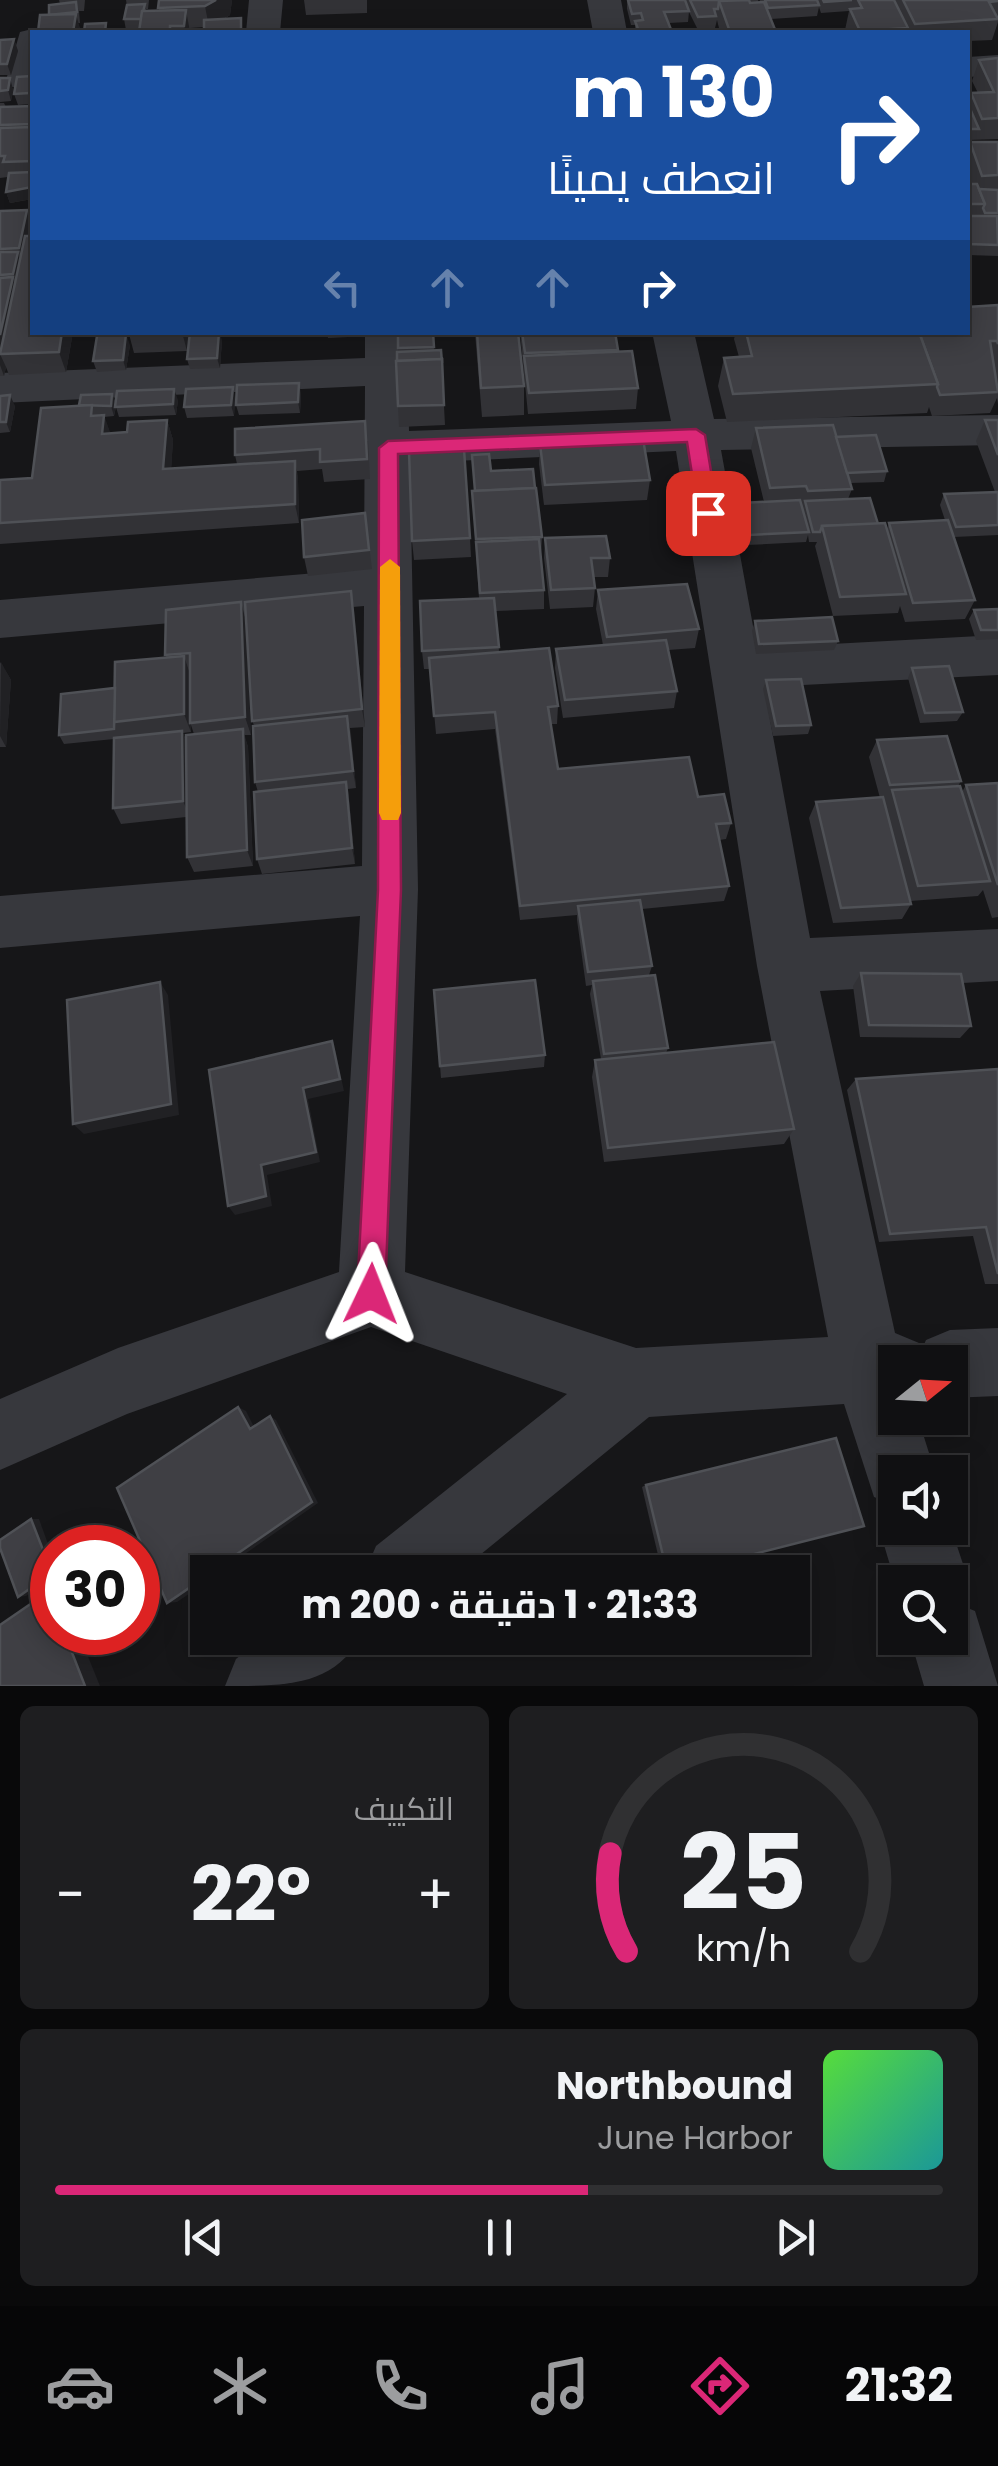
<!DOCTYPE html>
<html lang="ar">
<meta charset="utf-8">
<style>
:root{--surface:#101012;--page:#1e1e20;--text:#f1f3f6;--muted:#9c9d9f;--line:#303032;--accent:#db2777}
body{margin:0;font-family:Poppins,Cairo,sans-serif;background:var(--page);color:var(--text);direction:rtl;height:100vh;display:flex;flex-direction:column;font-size:38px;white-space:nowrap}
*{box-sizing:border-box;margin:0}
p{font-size:32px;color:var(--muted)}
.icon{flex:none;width:55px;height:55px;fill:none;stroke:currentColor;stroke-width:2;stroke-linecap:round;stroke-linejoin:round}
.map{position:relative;height:1686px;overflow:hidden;direction:ltr}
.details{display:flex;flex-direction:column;gap:20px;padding:20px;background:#09090a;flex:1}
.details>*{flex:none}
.banner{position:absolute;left:30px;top:30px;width:940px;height:305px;border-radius:0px;box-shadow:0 5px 25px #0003,0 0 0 2px var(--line);direction:rtl;background:#1a4fa0;color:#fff;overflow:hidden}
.needle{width:65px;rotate:72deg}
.controls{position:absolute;left:878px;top:1345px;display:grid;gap:20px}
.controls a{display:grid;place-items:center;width:90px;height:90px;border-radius:0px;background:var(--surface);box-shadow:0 5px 25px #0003,0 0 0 2px var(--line);font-size:50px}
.speed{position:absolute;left:30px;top:1525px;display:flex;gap:20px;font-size:50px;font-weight:700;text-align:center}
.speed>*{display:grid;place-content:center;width:130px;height:130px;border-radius:50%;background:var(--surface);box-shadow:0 5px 25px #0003,0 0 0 2px var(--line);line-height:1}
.speed .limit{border:15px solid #d22;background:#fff;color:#111}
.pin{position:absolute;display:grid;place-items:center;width:85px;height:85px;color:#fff;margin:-42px;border-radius:20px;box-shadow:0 5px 15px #0006}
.me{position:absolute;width:110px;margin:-55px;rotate:2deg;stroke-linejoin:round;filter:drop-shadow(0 0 8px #0008)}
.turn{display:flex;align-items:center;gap:35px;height:210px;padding:0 30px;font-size:45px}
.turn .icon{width:130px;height:130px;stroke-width:2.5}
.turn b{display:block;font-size:70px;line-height:85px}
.lanes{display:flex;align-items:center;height:95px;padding:0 30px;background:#0003;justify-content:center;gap:50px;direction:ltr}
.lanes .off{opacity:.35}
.big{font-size:75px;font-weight:700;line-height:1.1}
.details .card{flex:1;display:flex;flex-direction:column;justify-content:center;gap:15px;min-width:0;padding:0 35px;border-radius:15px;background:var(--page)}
.details .dial{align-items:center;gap:0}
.dial svg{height:260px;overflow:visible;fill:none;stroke:var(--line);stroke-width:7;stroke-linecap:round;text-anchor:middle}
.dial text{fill:var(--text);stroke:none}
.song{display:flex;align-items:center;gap:30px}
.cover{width:120px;height:120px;border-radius:15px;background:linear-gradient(135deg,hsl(110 70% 55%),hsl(180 70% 35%))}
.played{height:10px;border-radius:5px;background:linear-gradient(90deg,var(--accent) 60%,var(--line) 60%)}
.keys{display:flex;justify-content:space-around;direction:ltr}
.heat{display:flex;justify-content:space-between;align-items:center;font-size:55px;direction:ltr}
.details .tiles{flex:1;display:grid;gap:20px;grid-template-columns:1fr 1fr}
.card:last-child{grid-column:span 2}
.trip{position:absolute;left:190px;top:1555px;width:620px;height:100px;border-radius:0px;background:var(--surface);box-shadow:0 5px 25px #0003,0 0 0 2px var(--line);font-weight:700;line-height:100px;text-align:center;direction:rtl}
.tab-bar{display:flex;height:160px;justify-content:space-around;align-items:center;background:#060607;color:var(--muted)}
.tab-bar .icon{width:70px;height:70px}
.tab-bar .current{color:var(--accent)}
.tab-bar b{font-size:45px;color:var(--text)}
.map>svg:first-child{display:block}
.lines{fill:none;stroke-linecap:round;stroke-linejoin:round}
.minor{fill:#37383d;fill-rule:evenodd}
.wall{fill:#323236;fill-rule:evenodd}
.shaded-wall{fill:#212124}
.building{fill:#3f3f44;stroke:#4f5156;stroke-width:2.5}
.route{fill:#db2777;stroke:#8e194d;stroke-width:2.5}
.slow{fill:#f59e0b}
</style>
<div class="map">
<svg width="998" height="1686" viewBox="0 0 998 1686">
<rect width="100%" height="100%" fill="#161618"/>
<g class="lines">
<g class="minor">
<polygon points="249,0 283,0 280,32 246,32"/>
<polygon points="587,0 621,0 627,32 593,32"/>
<polygon points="32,29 45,32 32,32 32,88 12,87 6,80 20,32"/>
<polygon points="998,55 998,75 968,77 968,57"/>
<path d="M 365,332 L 407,332 L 409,431 L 671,421 L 652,332 L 694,332 L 714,419 L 998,415 L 998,445 L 721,450 L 757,648 L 998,635 L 998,675 L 764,687 L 810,938 L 998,929 L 998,981 L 820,991 L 895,1333 L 919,1343 L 922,1349 L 926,1340 L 950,1330 L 998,1328 L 998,1396 L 950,1398 L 950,1362 L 895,1362 L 895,1418 L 918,1418 L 935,1472 L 895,1472 L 895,1528 L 950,1525 L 969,1582 L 960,1605 L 975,1611 L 998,1686 L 924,1686 L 910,1638 L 950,1638 L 950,1582 L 895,1582 L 879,1528 L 889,1503 L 874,1497 L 844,1404 L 649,1417 L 459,1572 L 365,1572 L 376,1546 L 567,1394 L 371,1327 L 127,1414 L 0,1470 L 0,1399 L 118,1348 L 339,1272 L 360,916 L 0,948 L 0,896 L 362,866 L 364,606 L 0,638 L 0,600 L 364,569 L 365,386 L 0,403 L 0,373 L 365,358 ZM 676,451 L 757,966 L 828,1337 L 636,1348 L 405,1272 L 418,889 L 410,463 Z"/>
<path d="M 262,1638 L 360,1638 C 332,1686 287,1686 225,1686 L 236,1659 Z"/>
</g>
</g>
<g class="wall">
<polygon points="59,0 85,0 84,11 79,11 80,23 78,23 81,32 38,32 60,4"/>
<path d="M 126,0 L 149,0 L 148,9 L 146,9 L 146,11 L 159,11 L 159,0 L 232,0 L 230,15 L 224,19 L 243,29 L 243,32 L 139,32 L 140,30 L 126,30 L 124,19 L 127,6 ZM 204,27 L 204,31 L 190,32 L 190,28 Z"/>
<polygon points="304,0 367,0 367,13 306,15"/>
<polygon points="627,0 758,0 759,3 760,0 998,0 998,22 992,40 968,41 968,32 846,32 845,30 849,11 821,13 819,7 817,16 771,19 776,32 720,32 717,20 715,28 697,28 689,12 688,22 669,23 672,32 630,32 630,30 635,30 635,25 631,25 627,9"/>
<polygon points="14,39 18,51 11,75 0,75 0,40"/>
<polygon points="998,58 998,139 968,140 968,103 971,93 978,93 972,81 979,60"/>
<polygon points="0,78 13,89 11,101 0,102"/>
<polygon points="32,79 32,104 18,105 14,94"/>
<polygon points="0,103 4,103 6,107 32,106 32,199 10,203 6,192 8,177 0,178"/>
<polygon points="970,142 998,142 998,256 968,255 968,184 970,184 968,177 968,149"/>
<polygon points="27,210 32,225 32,332 73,332 66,372 9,375 6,367 4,376 0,376 0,211"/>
<polygon points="998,305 998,404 997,398 990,413 932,416 929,407 927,413 727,422 718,386 724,358 739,357 734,339 736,332 968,332"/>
<polygon points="76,332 188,332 187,351 134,353 129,334 78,336"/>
<polygon points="327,332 368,332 368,336 328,338"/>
<polygon points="398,332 433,332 434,350 441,350 445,425 399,427 398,406"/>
<polygon points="446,332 518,332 524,386 524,415 482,417 475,333 447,334"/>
<polygon points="520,332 615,332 618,352 638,388 636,409 528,414"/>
<polygon points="222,340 220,368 190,369 187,359"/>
<polygon points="130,345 126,370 97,372 93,361"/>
<polygon points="301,393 300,413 239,415 236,405"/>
<polygon points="112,394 116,404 178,400 176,415 119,417 116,407 114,416 104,417 110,433 127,432 167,420 173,440 171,469 237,464 235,455 368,441 370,479 324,482 322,469 297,471 298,481 299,523 0,544 0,480 32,478 79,406"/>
<polygon points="0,396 15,406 10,432 0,433"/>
<polygon points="235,398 234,416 187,418 184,407"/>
<polygon points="985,420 998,420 998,535 954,537 975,600 965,619 905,622 900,606 898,613 833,616 815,546 817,542 809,542 808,535 806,542 747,545 740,513 742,503 764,502 751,448 756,428 836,437 887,471 884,482 850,483 852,489 848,499 887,529 889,523 945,520 940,505 944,494 995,492 976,441"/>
<polygon points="540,444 650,480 647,500 544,505 539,464"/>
<polygon points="491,471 542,537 541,556 544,590 544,609 496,611 499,652 558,706 557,724 550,724 558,769 698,797 731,823 726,839 719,840 729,886 724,901 642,909 652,966 649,975 668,1048 666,1053 794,1129 784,1144 604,1162 592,1077 595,1060 601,1059 590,994 592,985 586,986 577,920 577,915 520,920 495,729 436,734 430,669 424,669 422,651 479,598 472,491 474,491"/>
<polygon points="365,513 372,569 308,576 304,557"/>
<polygon points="470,538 471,557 414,560 412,541"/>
<polygon points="545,538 610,558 608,577 594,577 595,588 593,607 550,609 544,558"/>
<polygon points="598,590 699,629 695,648 668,650 677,691 674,708 563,718 555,668 556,649 603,645 596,609"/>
<polygon points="351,591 365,727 350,728 356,788 348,789 355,864 262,874 257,859 258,792 255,782 254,725 252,721"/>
<path d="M 241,602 L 251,735 L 244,735 L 248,747 L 253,866 L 194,872 L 187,857 L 186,817 L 121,824 L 113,808 L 114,739 L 64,744 L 59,735 L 115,688 L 166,657 L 165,655 ZM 191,725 L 194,734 L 186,741 L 183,733 L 191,732 Z"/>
<polygon points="998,609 998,639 976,640 969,619 974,610"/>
<polygon points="755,621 838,641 834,650 756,654 752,631"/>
<polygon points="0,662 11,680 6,747 0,747"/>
<polygon points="912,668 963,712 957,721 920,723 908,678"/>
<polygon points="766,680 811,725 808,734 773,736 763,689"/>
<polygon points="877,740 961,781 958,786 962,792 966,785 998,783 998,917 992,918 983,890 978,896 910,901 911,904 902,919 833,923 809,818 816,802 880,798 869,757"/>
<polygon points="861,973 971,1026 960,1038 860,1037 853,986"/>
<polygon points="434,990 545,1055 544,1067 441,1078"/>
<polygon points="998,1069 998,1284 985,1284 973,1236 879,1242 847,1090 856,1079"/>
<polygon points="646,1485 684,1572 662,1572 642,1487"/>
</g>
<g class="shaded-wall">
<polygon points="216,0 232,0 230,15 209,27 205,6"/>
<polygon points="186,10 190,32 185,32 184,26"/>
<polygon points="76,14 81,32 73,32"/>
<polygon points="14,39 18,51 11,75 7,64"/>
<polygon points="31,76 32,79 32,104 29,93"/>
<polygon points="10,78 13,89 11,101 8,90"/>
<polygon points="32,187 32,199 10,203 6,192"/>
<polygon points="27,210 32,225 32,242 27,269 19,248"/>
<polygon points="18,252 25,273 21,295 13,274"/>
<polygon points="13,277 21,298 0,354 6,367 4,376 0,365 0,335"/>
<polygon points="62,332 73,332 66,372 59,352"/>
<polygon points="182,332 188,332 187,351"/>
<polygon points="219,332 222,340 220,368 217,358"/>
<polygon points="126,334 130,345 126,370 123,360"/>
<polygon points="299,383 301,393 300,413 298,402"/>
<polygon points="233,387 235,398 234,416 231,405"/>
<polygon points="174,389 178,400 176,415 173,404"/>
<polygon points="112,394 116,405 114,416 111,406"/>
<polygon points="10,395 15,406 10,432 6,422"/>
<polygon points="104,415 111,435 102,434"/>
<polygon points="167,420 173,440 170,489 163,469"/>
<polygon points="295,461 298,481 299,523 295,504"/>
<polygon points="351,591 354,610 365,727 362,709"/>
<polygon points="241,602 246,621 251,735 245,717"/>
<polygon points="184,656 190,674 191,732 184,714"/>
<polygon points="1,662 11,680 6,747 0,736"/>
<polygon points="347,716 351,733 356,788 353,771"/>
<polygon points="243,729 248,747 253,866 247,850"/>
<polygon points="182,731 189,748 190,817 183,801"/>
<polygon points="346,782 349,798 355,864 352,848"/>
<polygon points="160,982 168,995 179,1115 84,1134 73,1124"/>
<polygon points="332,1041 336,1053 344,1091 308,1099 320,1162 267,1175 272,1206 235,1215 228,1206"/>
<polygon points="238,1407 246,1411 257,1433 250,1429"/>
<polygon points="270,1416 276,1420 318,1503 219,1572 211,1572"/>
<polygon points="31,1519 39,1519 52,1555 52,1573"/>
<polygon points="52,1573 52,1578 26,1596 18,1597"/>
<polygon points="208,1575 208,1581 177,1602 167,1603"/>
<polygon points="64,1632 78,1632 100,1686 85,1686"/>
</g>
<g class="building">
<polygon points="159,0 216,0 205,6 158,8"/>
<polygon points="628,0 685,0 689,11 664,12 672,32 631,32 630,30 638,29 635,21 643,20 641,13 632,14"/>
<polygon points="690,0 721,0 721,1 719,1 718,9 714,9 716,16 698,17"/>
<polygon points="749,0 750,3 764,2 776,32 730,32 719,1"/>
<polygon points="765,0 817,0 819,5 768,8"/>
<polygon points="823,0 852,0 824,2"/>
<polygon points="858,0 894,0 908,28 860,31 850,9 862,8"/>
<polygon points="903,0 998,0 998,1 989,2 998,19 915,24"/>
<polygon points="76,2 77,12 49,15 49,5"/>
<polygon points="145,4 141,19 124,19 127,5"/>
<polygon points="186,10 184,26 170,26 170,32 139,32 142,11"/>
<polygon points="76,14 73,32 38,32 40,15"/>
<polygon points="241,18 241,32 189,32 204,31 204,20"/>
<polygon points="106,23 105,32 84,32 85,24"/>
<polygon points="14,39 7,64 0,64 0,40"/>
<polygon points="998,58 998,118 982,119 971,93 994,92 979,60"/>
<polygon points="31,76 29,93 14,94 17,77"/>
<polygon points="0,78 10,78 8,90 0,91"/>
<polygon points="968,104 979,129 968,129"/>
<polygon points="32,106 32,124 0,125 0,107"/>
<polygon points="32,127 32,161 3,162 5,156 0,156 0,128"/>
<polygon points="970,142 998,142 998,175 982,176"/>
<polygon points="32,172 32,187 6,192 9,173"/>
<polygon points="968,184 977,184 985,204 968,204"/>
<polygon points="979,189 998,190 998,213 985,213 983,208 985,204"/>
<polygon points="27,210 19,248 0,249 0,211"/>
<polygon points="968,216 997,216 998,245 968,244"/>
<polygon points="25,236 32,236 32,332 62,332 59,352 0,354"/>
<polygon points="0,252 18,252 13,274 0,275"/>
<polygon points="13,277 0,335 0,278"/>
<polygon points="998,305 998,344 997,341 990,341 998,392 940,395 937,387 938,384 919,332 968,332 968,307"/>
<polygon points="190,332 219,332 217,358 187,359"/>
<polygon points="398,332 433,332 434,347 398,348"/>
<polygon points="477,332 518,332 524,386 481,388"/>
<polygon points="522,332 615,332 618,350 525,353"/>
<polygon points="746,332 919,332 938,384 733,394 724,358 752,356"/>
<polygon points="126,334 123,360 93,361 97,336"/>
<polygon points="441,350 442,363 442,359 397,361 397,352"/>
<polygon points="632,351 638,388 529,393 524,356"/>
<polygon points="442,359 444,405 398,406 396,361"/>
<polygon points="299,383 298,402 236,405 237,385"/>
<polygon points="233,387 231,405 184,407 186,389"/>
<polygon points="174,389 173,404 115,407 117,391"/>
<polygon points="112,394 111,406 79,405 81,395"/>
<polygon points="10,395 6,422 0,422 0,396"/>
<polygon points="92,405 91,416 104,415 102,434 127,432 128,422 167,420 163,469 295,461 295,504 0,523 0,480 32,478 41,408"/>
<polygon points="985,420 998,420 998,455"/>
<polygon points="365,421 367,459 320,462 320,449 235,455 235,429"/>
<polygon points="833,425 852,489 808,491 806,486 770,488 756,428"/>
<polygon points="876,435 887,471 847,473 836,437"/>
<polygon points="643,439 650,480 545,485 540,444"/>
<polygon points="464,449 470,538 412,541 409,451"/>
<polygon points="489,454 491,471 533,469 535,488 475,491 472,455"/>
<polygon points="536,488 542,537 476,539 472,491"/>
<polygon points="998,492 998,525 956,527 944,494"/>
<polygon points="870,498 878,524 822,526 820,532 813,532 805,501"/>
<polygon points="800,500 809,532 749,535 742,503"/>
<polygon points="365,513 369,550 304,557 302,520"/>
<polygon points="948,520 975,600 913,603 889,523"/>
<polygon points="885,523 906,594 840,597 822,526"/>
<polygon points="606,536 610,558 591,558 595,588 551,590 545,538"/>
<polygon points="539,539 544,590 480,593 476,542"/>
<polygon points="687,584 699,629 607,637 598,590"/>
<polygon points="351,591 362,709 252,721 245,602"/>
<polygon points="494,598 499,647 422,651 420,601"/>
<polygon points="241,602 245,717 190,723 190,653 165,655 166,610"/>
<polygon points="998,609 998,630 981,630 974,610"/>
<polygon points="832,617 838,641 759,644 755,621"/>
<polygon points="666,640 677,691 565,700 556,649"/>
<polygon points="549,648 558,706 548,707 558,769 689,757 698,797 724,794 731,823 716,824 729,886 520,906 495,712 434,716 429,658"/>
<polygon points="184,656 184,714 114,722 115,662"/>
<polygon points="949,666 963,712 925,713 912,668"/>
<polygon points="801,679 811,725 776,726 766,680"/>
<polygon points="115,688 114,729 59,735 61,694"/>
<polygon points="347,716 353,771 255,782 253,726"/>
<polygon points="243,729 247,850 187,857 186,735"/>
<polygon points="182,731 183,801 113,808 114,738"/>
<polygon points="947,736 961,781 890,785 877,740"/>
<polygon points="346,782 352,848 257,859 254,792"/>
<polygon points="998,783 998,885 966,785"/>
<polygon points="960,786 990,881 918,886 892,790"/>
<polygon points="883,797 911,904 841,908 816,802"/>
<polygon points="640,900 652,966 588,972 578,906"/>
<polygon points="861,973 961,974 971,1026 869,1025"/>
<polygon points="655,975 668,1048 604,1054 593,981"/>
<polygon points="535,980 545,1055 440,1066 434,990"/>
<polygon points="160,982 171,1104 73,1124 67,1000"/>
<polygon points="332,1041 340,1079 303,1088 316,1152 261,1165 266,1196 228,1206 209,1070"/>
<polygon points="774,1042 794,1129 608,1148 595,1060"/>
<polygon points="998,1069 998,1274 986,1227 890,1234 856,1079"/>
<polygon points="238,1407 250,1429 270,1416 312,1502 211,1572 208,1572 208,1575 167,1603 117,1488"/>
<polygon points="836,1438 864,1526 684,1572 667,1572 646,1485"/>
<polygon points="31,1519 52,1573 18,1597 0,1548 0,1540"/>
<polygon points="48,1592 52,1603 52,1632 64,1632 85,1686 0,1686 0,1625"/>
</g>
<polygon class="route" points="696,429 705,435 718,513 708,520 698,513 687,442 398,454 401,890 385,1294 381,1304 371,1308 361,1304 357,1294 378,890 379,448 388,441"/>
<polygon class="slow" points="390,559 400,567 401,813 398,820 382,820 379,813 380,567"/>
</svg>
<div class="controls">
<a><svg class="needle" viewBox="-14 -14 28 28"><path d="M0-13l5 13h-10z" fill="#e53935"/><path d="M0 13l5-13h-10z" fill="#9c9d9f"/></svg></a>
<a><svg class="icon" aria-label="sound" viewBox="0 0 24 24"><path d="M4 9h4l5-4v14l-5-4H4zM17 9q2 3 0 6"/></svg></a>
<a><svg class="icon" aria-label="search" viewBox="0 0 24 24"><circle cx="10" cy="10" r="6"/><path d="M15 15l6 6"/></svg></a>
</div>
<div class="speed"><div class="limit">30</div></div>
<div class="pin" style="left:708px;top:513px;background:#d93025"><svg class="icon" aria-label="arrive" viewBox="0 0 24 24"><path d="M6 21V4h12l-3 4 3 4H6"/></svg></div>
<svg class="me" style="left:371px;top:1294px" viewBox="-20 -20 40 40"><path d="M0-17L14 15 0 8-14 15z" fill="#db2777" stroke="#fff" stroke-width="4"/></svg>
<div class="trip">21:33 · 1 دقيقة · 200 m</div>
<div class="banner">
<div class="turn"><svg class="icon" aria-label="right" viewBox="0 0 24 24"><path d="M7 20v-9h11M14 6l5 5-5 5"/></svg><div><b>130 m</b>انعطف يمينًا</div></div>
<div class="lanes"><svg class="icon off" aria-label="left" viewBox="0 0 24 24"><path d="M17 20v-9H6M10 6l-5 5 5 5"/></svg><svg class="icon off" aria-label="ahead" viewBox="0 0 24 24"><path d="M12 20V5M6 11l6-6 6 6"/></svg><svg class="icon off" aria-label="ahead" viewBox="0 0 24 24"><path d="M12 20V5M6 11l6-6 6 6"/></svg><svg class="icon" aria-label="right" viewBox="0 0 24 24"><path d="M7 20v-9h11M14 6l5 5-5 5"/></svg></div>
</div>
</div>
<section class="details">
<div class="tiles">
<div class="card dial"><svg viewBox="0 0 100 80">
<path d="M14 69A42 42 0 1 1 86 69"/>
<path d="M14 69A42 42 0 0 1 9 39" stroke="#db2777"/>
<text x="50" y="56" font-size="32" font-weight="700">25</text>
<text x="50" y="72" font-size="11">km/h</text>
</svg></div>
<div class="card"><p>التكييف</p>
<div class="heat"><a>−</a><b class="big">22°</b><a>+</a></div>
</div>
<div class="card">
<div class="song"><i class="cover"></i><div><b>Northbound</b><p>June Harbor</p></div></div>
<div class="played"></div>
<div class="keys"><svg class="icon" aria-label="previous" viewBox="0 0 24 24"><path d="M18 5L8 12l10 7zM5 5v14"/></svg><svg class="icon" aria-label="pause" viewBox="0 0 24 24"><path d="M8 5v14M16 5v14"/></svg><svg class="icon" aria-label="next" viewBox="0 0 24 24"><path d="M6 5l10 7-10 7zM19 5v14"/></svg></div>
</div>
</div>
</section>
<nav class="tab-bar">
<b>21:32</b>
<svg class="icon current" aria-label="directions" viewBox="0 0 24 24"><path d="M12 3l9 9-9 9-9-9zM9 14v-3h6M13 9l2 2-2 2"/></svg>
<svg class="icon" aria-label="music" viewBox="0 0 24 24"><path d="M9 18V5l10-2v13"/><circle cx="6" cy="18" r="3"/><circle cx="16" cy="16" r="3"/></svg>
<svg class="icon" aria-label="phone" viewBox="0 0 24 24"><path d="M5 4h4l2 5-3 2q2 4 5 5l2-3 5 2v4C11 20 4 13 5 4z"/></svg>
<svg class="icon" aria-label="climate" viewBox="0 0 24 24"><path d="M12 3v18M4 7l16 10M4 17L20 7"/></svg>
<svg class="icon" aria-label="car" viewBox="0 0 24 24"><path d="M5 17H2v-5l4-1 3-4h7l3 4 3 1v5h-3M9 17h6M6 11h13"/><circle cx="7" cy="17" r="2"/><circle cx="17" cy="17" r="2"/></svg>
</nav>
